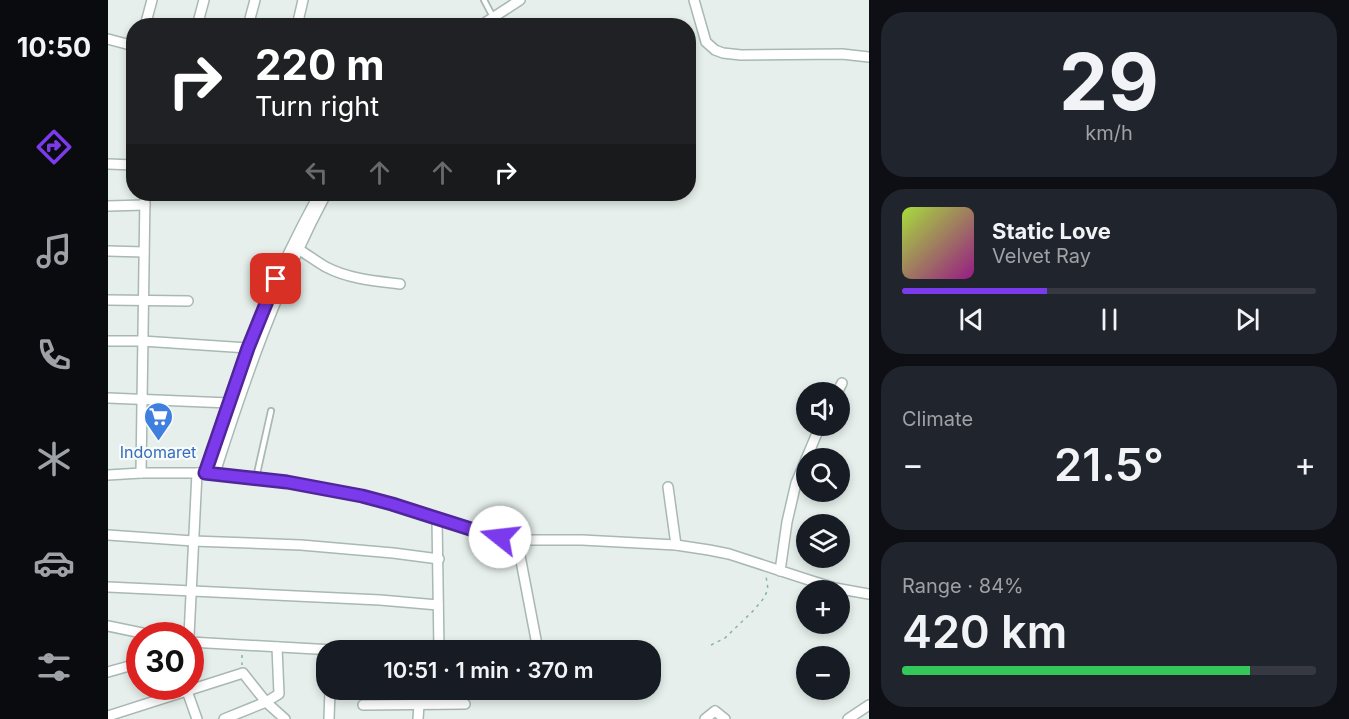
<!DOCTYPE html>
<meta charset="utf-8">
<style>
:root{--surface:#171b24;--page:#20242c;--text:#f1f3f6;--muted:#9ea1a6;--line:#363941;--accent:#7c3aed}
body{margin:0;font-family:Inter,sans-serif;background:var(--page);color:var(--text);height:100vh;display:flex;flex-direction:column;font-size:22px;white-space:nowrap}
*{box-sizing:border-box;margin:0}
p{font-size:20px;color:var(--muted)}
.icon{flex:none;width:33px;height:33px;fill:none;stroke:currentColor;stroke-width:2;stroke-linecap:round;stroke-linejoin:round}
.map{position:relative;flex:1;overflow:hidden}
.details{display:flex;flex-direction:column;gap:12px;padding:12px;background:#0d0f14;width:480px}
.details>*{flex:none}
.banner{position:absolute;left:18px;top:18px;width:570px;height:183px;border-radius:24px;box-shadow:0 3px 9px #0003;background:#202124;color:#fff;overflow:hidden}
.tools{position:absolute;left:688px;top:382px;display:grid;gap:12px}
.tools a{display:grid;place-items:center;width:54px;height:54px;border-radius:50%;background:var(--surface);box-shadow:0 3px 9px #0003;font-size:30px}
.speed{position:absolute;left:18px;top:622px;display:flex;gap:12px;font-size:30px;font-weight:700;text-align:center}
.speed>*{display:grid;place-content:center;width:78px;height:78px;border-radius:50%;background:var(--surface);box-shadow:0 3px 9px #0003;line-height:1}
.speed .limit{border:9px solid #d22;background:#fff;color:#111}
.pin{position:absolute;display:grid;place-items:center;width:51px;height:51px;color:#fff;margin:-26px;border-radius:12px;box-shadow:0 3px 9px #0006}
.me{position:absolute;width:66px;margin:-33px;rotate:286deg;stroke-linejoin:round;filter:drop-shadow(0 0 4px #0008)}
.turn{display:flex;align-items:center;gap:21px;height:126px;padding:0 30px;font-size:27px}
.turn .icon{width:78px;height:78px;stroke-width:2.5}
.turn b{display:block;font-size:42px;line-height:51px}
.lanes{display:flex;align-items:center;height:57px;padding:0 30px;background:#0003;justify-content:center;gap:30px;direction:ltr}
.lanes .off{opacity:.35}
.big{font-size:45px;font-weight:600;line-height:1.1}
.details .tile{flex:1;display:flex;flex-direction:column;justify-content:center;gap:9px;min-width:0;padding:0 21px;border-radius:24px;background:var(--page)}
.details .dial{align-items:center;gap:0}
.dial b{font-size:78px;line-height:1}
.song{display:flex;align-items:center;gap:18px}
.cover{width:72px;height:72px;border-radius:9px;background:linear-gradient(135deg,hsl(80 70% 55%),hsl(310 70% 35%))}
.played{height:6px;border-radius:3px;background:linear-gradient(90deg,var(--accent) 35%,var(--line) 35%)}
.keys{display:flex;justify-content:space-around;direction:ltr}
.heat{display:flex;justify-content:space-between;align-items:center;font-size:33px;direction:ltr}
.charge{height:9px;border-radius:4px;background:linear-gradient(90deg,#34c759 84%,var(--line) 0)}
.trip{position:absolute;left:208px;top:640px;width:345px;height:60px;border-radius:24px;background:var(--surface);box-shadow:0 3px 9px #0003;font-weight:600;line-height:60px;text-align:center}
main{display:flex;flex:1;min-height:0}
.menu{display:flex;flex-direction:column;width:108px;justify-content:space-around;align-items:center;background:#090b0e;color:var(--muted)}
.menu .icon{width:42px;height:42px}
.menu .active{color:var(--accent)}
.menu b{font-size:27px;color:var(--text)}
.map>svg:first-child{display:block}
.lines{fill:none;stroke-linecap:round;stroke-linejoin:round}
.lane-casing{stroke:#a8b8b2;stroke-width:8}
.street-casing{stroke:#a8b8b2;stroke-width:12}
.path{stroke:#86b3a5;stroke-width:1.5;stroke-dasharray:3 4.5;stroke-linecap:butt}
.lane{stroke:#fff;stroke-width:4.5}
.street{stroke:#fff;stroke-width:9}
.route-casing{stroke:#51269a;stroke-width:15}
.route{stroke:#7c3aed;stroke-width:10}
.labels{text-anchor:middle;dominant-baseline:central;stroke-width:4.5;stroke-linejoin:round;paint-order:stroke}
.shop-label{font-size:16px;fill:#366cbe;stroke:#f7fbf9}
</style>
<main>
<nav class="menu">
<b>10:50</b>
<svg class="icon active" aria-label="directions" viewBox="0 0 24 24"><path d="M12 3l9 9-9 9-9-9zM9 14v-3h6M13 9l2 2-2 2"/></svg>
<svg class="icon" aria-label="music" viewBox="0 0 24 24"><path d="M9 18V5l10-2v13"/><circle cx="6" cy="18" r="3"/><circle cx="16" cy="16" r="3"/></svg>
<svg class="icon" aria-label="phone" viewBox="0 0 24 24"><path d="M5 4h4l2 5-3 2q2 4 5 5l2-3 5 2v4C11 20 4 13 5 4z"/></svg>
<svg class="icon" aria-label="climate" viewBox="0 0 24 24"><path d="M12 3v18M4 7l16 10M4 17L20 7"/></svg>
<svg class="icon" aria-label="car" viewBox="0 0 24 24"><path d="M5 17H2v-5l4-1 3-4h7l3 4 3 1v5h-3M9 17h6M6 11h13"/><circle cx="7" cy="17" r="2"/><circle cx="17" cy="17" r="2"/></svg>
<svg class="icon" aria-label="filters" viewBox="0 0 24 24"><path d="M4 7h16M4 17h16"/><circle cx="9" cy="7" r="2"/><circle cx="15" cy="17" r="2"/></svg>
</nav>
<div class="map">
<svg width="761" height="719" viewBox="0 0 761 719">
<rect width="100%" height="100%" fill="#e6efeb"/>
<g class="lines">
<defs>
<g id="lane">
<polyline points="376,0 385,17"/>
<polyline points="148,478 163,411"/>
</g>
<g id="street">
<polyline points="586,0 598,42 607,50 615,53 633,55 734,54 761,57"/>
<polyline points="37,26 44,0"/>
<polyline points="89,26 96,0"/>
<polyline points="140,26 147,0"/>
<polyline points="189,26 195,0"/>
<polyline points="372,26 412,0"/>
<polyline points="0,39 26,46"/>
<polyline points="0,164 26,165"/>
<polyline points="0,206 37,205"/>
<path d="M 190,249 C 200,255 209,262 218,267 C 241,279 267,281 292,284"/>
<polyline points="0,251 36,252"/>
<polyline points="0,300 80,301"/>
<polyline points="0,341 34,341 140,348"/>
<polyline points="729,393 734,383"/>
<polyline points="0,398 121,403"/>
<polyline points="33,473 37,194"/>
<path d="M 97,473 C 112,431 125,389 140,347 C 160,294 184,244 211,194"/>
<path d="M 107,473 C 137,378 171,282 218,194"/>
<polyline points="0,475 33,473 107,473 179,482 254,496 284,504 392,537 409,540 474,540 568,545 601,550 621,554 704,581 727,588 761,594"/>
<polyline points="560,487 568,545"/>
<polyline points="329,518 331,651"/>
<polyline points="0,535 85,541 193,545 285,553 331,559"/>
<polyline points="409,540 430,650"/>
<polyline points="672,571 679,522 688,483 712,426"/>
<polyline points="0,587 272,600 330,605"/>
<polyline points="0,626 34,633 41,636"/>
<polyline points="81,636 89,473"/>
<polyline points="82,642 243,651"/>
<polyline points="0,672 32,663"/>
<polyline points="79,687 79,691 89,719"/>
<polyline points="330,704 330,690"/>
<polyline points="255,705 357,704"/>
<polyline points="0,716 135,673 158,702 177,719"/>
<polyline points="116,719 158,702 171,694 169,647"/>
<polyline points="221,719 222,690"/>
<polyline points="310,719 311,705"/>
<polyline points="597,719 607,711 617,719"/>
<polyline points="740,719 761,705"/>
</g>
</defs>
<use href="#lane" class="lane-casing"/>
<use href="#street" class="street-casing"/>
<g class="path">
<polyline points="603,645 617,638 645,611 656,598 660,589 658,576"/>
<polyline points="134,655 134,665"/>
</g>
<use href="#lane" class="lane"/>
<use href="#street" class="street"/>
</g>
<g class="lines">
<defs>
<polyline id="route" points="168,279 140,348 97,473 179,482 254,496 284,504 372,532 392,537"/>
</defs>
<use href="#route" class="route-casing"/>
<use href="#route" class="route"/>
</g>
<defs>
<symbol id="supermarket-pin" viewBox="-11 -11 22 30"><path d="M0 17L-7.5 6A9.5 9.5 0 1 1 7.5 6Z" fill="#3f7fe0" stroke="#f7fbf9"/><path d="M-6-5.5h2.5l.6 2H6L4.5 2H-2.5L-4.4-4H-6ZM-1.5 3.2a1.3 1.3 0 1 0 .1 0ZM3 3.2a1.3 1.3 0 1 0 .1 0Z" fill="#fff"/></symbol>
</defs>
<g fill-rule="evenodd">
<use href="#supermarket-pin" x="34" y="400" width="33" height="45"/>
</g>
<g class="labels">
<g class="shop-label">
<text x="50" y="452">Indomaret</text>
</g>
</g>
</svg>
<div class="tools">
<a><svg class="icon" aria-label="sound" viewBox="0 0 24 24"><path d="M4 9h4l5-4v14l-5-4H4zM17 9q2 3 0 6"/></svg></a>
<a><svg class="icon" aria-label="search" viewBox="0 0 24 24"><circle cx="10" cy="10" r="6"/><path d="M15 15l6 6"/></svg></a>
<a><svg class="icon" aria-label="layers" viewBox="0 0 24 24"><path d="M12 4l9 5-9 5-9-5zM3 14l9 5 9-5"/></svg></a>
<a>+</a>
<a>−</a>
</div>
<div class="speed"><div class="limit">30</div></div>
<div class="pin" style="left:168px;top:279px;background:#d93025"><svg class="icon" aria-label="arrive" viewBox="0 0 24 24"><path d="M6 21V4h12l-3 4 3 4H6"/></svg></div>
<svg class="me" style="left:392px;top:537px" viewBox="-20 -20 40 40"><circle r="19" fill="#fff"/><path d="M0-13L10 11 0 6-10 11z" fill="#7c3aed"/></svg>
<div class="trip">10:51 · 1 min · 370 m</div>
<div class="banner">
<div class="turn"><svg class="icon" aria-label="right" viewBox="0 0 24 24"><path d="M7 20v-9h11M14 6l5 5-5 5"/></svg><div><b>220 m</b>Turn right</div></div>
<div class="lanes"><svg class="icon off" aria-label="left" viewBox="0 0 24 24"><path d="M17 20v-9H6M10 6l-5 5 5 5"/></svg><svg class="icon off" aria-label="ahead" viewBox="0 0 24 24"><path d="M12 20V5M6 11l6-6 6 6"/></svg><svg class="icon off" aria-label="ahead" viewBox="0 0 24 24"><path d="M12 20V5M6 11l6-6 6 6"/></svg><svg class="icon" aria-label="right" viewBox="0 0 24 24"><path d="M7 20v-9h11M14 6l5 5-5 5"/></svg></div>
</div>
</div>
<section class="details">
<div class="tile dial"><b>29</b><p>km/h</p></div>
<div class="tile">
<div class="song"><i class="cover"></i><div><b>Static Love</b><p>Velvet Ray</p></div></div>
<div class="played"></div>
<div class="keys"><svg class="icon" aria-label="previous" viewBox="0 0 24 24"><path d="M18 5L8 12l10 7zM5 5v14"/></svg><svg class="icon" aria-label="pause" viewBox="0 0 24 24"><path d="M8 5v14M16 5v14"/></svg><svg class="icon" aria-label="next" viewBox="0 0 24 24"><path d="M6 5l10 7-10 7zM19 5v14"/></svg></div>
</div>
<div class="tile"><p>Climate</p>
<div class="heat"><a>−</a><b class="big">21.5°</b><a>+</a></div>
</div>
<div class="tile"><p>Range · 84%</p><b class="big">420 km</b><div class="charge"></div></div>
</section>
</main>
